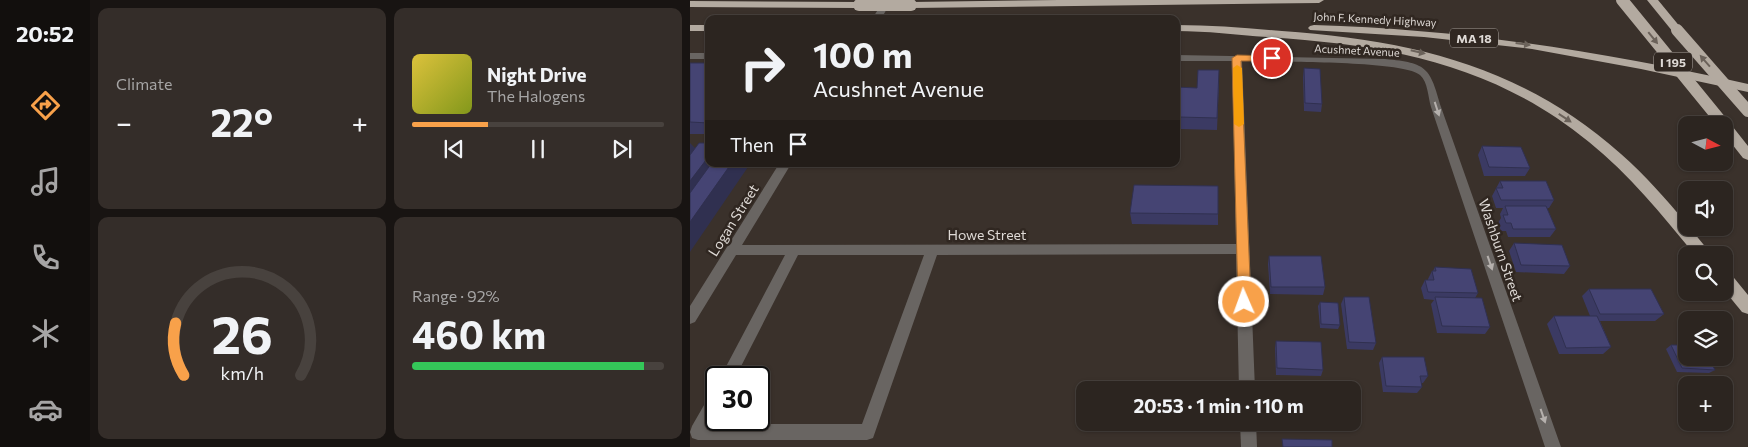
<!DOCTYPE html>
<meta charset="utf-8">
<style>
:root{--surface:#2c2520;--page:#342d29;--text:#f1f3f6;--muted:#a6a5a5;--line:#48423e;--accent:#f8a14a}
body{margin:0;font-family:Commissioner,sans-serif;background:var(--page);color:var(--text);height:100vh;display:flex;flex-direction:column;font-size:19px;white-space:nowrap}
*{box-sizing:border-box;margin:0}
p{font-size:16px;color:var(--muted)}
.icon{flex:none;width:28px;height:28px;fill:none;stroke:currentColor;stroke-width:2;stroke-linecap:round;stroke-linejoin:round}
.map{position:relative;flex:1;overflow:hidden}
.panel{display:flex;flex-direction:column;gap:8px;padding:8px;background:#181412;width:600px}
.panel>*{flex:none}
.guide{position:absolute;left:15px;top:15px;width:475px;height:152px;border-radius:10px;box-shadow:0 1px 4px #0004,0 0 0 1px var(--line);background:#2c2520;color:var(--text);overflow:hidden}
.needle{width:32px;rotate:97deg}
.buttons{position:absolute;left:988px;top:116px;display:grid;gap:10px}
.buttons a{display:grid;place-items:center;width:55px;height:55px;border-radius:10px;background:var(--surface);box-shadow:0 1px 4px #0004,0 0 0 1px var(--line);font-size:25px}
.speed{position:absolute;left:15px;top:366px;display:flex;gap:10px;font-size:25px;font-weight:700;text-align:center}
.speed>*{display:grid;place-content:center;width:65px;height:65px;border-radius:50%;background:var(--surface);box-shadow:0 1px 4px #0004,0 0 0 1px var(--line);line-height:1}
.speed .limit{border:2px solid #111;border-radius:8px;background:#fff;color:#111}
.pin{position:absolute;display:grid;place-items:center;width:42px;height:42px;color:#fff;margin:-21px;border:2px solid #fff;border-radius:50%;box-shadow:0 1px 5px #0007}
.me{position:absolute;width:55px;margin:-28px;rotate:358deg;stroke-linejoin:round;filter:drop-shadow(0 0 4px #0008)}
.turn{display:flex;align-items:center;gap:18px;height:105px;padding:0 25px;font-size:22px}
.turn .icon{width:65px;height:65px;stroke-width:2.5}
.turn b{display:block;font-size:35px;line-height:42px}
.then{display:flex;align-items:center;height:48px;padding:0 25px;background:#0003;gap:10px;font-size:19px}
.big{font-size:38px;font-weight:700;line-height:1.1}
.panel .card{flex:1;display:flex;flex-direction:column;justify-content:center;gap:8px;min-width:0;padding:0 18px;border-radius:10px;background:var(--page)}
.panel .dial{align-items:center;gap:0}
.dial svg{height:130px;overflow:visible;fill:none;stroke:var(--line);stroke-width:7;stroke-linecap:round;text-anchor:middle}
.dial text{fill:var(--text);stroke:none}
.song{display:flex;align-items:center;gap:15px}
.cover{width:60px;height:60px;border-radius:8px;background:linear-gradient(135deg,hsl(50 70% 55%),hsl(70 70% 35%))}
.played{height:5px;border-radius:2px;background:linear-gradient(90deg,var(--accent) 30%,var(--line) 30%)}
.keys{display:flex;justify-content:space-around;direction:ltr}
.heat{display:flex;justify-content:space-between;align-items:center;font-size:28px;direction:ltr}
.charge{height:8px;border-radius:4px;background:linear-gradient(90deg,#34c759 92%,var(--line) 0)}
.panel .tiles{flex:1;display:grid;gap:8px;grid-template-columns:repeat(2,1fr)}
.trip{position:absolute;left:386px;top:381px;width:285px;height:50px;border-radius:10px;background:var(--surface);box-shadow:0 1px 4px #0004,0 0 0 1px var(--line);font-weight:700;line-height:50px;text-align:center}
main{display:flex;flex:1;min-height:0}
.tab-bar{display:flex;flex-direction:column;width:90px;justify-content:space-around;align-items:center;background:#120f0d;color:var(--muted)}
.tab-bar .icon{width:35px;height:35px}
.tab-bar .current{color:var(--accent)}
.tab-bar b{font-size:22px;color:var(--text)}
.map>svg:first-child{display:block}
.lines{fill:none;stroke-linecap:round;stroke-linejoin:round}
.minor{fill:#696562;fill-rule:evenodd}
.highway{fill:#b3aaa0;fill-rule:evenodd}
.highway-bridge{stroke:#b3aaa0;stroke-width:12}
.wall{fill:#3b3a63}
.shaded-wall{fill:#303050}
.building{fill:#454473;stroke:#303050}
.oneway{fill:#6b625a}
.oneway2{fill:#b5b0ad}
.route{fill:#f8a14a;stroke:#a16930}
.slow{fill:#f59e0b}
.labels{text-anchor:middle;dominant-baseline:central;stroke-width:5;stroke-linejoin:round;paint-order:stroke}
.far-street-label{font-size:11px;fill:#ded9d5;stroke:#302721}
.shield{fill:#302721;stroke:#aaa49f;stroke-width:1}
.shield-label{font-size:12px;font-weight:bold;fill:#ded9d5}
.street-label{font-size:14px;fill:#ded9d5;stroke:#302721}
</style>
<main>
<nav class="tab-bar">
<b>20:52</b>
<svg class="icon current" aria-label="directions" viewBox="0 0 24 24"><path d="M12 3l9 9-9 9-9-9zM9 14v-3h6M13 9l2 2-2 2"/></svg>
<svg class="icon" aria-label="music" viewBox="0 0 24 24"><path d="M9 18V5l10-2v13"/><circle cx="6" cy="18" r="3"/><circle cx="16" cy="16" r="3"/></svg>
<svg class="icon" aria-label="phone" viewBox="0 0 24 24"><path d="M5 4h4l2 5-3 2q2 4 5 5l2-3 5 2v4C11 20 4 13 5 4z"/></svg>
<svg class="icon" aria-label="climate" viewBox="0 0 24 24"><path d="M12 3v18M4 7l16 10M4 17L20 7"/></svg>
<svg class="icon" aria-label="car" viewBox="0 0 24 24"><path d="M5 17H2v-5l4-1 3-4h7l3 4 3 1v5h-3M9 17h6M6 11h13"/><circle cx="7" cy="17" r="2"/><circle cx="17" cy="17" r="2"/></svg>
</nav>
<section class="panel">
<div class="tiles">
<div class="card"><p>Climate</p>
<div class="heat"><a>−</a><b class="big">22°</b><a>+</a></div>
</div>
<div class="card">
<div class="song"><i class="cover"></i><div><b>Night Drive</b><p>The Halogens</p></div></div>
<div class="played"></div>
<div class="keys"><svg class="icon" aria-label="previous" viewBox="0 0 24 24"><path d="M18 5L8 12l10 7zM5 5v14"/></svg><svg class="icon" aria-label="pause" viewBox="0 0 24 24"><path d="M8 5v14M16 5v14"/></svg><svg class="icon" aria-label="next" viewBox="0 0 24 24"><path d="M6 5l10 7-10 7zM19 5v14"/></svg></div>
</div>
<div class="card dial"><svg viewBox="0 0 100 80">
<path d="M14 69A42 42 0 1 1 86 69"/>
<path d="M14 69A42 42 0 0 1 9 37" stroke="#f8a14a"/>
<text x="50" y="56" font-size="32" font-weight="700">26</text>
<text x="50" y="72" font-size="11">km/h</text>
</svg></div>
<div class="card"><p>Range · 92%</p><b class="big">460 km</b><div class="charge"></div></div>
</div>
</section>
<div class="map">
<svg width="1058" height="447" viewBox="0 0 1058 447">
<rect width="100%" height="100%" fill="#3a312b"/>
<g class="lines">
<g class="minor">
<polygon points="194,0 202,0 191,19 182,19"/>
<rect x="0" y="53" width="19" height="6"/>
<path d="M 486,55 L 695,59 C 738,63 740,68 751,107 L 871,447 L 855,447 L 741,107 C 738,97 738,82 730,75 C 714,60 581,62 552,61 L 565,390 L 549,390 L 546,254 L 247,255 L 183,438 L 177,440 L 8,440 L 2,438 L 0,432 L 2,426 L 21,393 L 26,391 L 26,413 L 21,424 L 172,424 L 234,255 L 108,255 L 45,378 L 30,378 L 95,255 L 46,255 L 5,322 L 0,324 L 0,306 L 89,164 L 101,164 L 52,245 L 546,244 L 542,61 L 486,61 Z"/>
<polygon points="550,422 566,422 567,447 551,447"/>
</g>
<g class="highway">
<polygon points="369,0 634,0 629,3 221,8 216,5 221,2"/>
<polygon points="957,0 968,0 991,28 993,30 991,32 983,32"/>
<polygon points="0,1 169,2 174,5 169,8 0,7"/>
<rect x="0" y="25" width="19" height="6"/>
<path d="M 486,25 C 522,25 557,28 592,31 C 720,40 833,66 931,154 C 955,175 976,199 996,223 L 996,228 L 1000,228 L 1022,255 L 1005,255 C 972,215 939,174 899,142 C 802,63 698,45 577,37 C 547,35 517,31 486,31 Z"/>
<path d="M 624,25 C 771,29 914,52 1058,84 L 1058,92 L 951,69 L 842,49 L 734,37 L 620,30 L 618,28 L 620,26 Z"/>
<polygon points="1034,121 1039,122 1058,146 1058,160 1053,158 1034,134 1034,125 1027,125 1029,122"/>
<polygon points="1034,271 1040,273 1058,295 1058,314 1052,312 1034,290"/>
</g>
<g class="highway-bridge">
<polyline points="932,0 1034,125"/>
<polyline points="169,5 221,5"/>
<polyline points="987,30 1058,111"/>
</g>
</g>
<g class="wall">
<rect x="0" y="63" width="19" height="71"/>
<polygon points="614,68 632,104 631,112 614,111 613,77"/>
<polygon points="529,82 527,130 490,129 489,135 486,135 486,87 507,88"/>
<polygon points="792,146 840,168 835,176 794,176 788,155"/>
<polygon points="810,181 864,200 859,208 857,208 866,229 860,237 818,237 816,231 811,231 808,223 811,218 810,214 813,208 806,208 802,196"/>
<polygon points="528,186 528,225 442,224 440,213"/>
<polygon points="824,243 880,266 874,274 826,272 819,251"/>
<polygon points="579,256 635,287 633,295 580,294 578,264"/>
<polygon points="745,267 788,293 785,298 800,327 795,334 747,333 741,304 744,300 734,299 731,288 735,280 738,280 738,279 742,271 743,271"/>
<polygon points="899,289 974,314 965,321 910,321 921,347 913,354 869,354 857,324 864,316 900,316 892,296"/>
<polygon points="654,297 686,343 683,350 657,349 651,304"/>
<polygon points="630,302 650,325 648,329 630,328 628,306"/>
<polygon points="586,341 633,370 631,376 586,375 585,348"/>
<polygon points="981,345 1025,370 1019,373 987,372 976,349"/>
<polygon points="692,357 738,376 733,383 731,383 732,387 727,393 693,392 689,363"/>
<polygon points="587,422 638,422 637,426 587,426"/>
</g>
<g class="shaded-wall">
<polygon points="489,117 490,129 489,135 488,123"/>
<polygon points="0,143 12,155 0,171"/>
<polygon points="19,156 19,164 33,164 0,209 0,181"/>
<polygon points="41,164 60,164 0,252 0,222"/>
</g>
<g class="building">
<polygon points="0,63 19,63 19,123 0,122"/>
<polygon points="614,68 630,69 632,104 615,103"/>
<polygon points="508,70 529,70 527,118 489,117 488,123 486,123 486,87 507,88"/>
<polygon points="9,143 19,143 19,156 0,181 0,155"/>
<polygon points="792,146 831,147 840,168 799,167"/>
<polygon points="21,164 41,164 0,222 0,193"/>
<polygon points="810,181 856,181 864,200 811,200 806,188 813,188"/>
<polygon points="444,185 528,186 528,214 440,213"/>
<polygon points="815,206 856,206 866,229 823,229 821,223 816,223 813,215 818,215"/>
<polygon points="824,243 872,245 880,266 831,265"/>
<polygon points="579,256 631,256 635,287 581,287"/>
<polygon points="745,267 781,269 788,293 738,292 735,280 744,280 742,271 746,271"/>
<polygon points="899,289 961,289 974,314 910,314"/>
<polygon points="654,297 679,297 686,343 659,342"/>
<polygon points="745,297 792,298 800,327 752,326"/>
<polygon points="630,302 648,303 650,325 631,324"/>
<polygon points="864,316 907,316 921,347 876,348"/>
<polygon points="586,341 631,342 633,370 587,368"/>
<polygon points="981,345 996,345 996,358 1019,358 1025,370 992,368"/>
<polygon points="692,357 734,357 738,376 730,376 732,387 696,386"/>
<rect x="587" y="388" width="49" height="2"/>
<polygon points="592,439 642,440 642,447 593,447"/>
</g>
<defs><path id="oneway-solid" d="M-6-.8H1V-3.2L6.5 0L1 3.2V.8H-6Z" transform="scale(1.25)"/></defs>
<g class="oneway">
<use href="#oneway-solid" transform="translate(963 38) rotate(51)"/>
<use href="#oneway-solid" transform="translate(833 44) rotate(8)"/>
<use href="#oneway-solid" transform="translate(728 52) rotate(13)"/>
<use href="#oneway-solid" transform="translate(1015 61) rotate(-131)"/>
<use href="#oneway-solid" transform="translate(875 118) rotate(33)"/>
</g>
<g class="oneway2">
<use href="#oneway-solid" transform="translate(747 109) rotate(72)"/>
<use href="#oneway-solid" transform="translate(800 263) rotate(71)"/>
<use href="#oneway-solid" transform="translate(853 416) rotate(71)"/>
</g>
<polygon class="route" points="547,55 582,56 586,58 582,61 551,61 561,302 559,306 554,308 550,306 548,302 542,58"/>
<polygon class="slow" points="547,65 552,68 554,124 549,127 544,124 543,68"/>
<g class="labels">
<g class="far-street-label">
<text transform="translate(685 19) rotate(3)">John F. Kennedy Highway</text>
<text transform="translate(667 50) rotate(3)">Acushnet Avenue</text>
</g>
<g class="shield">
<rect x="760" y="28.5" width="48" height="19" rx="4"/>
<rect x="964" y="52.5" width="38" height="19" rx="4"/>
</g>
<g class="shield-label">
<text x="784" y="38">MA 18</text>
<text x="983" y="62">I 195</text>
</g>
<g class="street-label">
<text transform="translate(43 220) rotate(-58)">Logan Street</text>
<text x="297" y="234">Howe Street</text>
<text transform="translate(811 250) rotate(71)">Washburn Street</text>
</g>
</g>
</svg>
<div class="buttons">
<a><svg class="needle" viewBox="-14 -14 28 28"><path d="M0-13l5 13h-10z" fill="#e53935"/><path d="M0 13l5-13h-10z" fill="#a6a5a5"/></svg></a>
<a><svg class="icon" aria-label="sound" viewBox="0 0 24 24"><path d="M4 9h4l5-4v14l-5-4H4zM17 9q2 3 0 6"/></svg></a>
<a><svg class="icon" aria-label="search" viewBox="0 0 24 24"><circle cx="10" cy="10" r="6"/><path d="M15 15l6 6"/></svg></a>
<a><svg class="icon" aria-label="layers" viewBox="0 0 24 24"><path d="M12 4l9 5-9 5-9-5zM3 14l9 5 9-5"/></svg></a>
<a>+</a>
</div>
<div class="speed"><div class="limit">30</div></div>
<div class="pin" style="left:582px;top:58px;background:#d93025"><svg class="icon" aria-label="arrive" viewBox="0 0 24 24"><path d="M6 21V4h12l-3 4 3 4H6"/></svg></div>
<svg class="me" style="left:554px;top:302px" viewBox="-20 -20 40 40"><circle r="17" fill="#f8a14a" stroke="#fff" stroke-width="3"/><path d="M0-11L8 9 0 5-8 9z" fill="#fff"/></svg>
<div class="trip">20:53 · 1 min · 110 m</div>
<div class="guide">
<div class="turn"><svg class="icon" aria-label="right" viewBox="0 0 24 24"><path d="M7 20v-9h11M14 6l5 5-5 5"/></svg><div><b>100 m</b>Acushnet Avenue</div></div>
<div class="then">Then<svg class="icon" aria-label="arrive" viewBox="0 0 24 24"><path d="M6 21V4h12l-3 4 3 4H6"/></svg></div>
</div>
</div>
</main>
